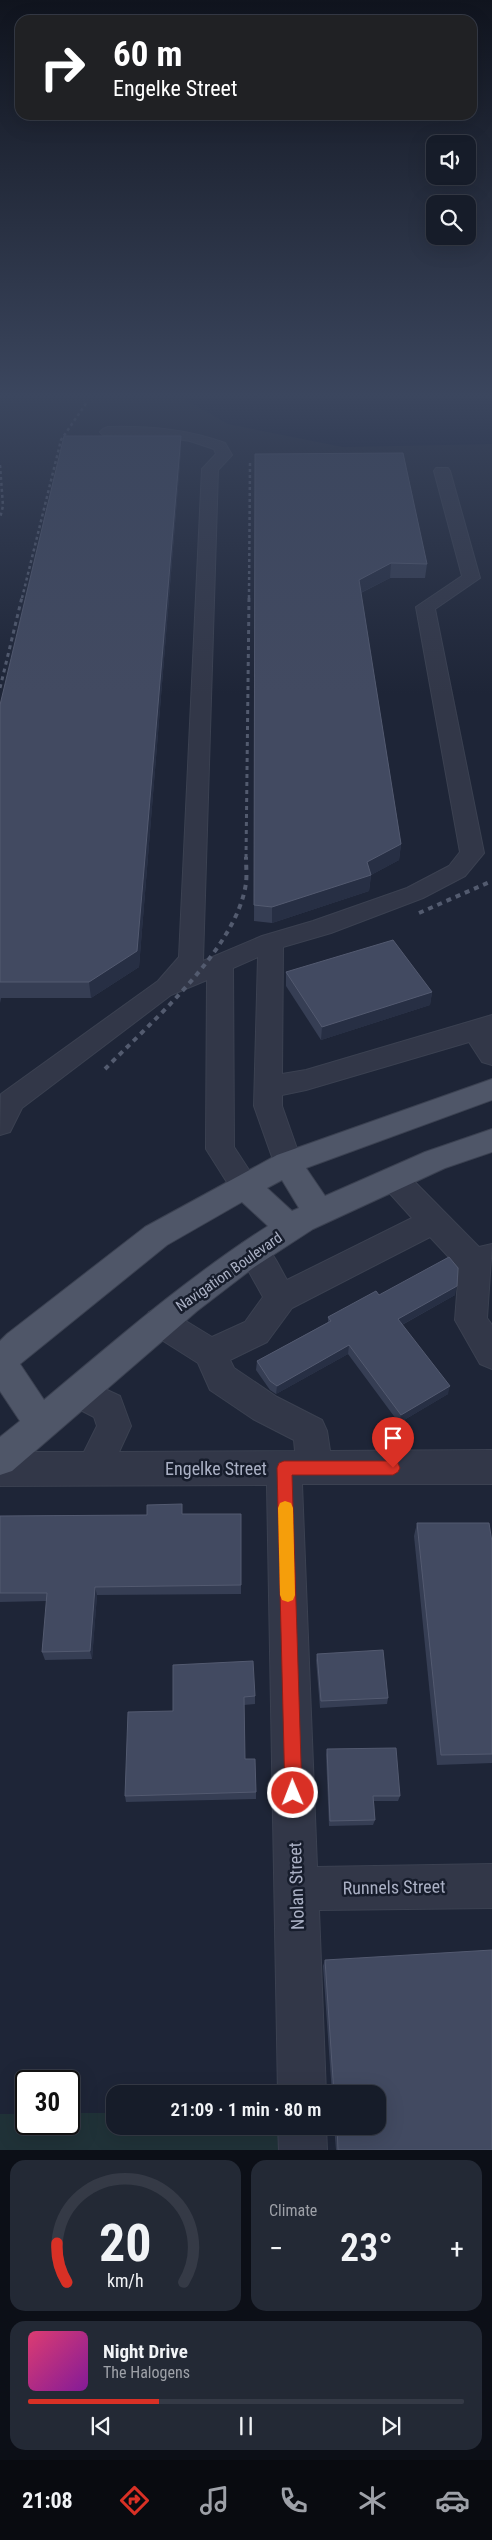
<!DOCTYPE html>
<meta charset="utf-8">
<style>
:root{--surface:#161c29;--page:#232935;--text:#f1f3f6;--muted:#9ea1a8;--line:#353a46;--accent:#d93025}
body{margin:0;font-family:"Roboto Condensed",sans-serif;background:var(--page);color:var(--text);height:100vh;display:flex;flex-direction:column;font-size:19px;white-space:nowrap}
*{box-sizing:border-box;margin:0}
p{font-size:16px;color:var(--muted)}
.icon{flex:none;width:28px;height:28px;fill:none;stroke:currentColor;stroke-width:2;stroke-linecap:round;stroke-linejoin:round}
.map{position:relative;height:2150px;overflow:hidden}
.drawer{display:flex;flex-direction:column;gap:10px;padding:10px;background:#0c0f17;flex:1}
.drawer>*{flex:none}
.banner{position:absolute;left:15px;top:15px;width:462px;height:105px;border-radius:15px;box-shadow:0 5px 20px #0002,0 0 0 1px var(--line);background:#202124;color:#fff;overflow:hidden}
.controls{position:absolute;left:426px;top:135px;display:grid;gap:10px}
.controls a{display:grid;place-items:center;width:50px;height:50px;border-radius:10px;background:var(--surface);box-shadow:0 5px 20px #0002,0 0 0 1px var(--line);font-size:25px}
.speed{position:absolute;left:15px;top:2070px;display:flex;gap:10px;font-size:25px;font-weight:700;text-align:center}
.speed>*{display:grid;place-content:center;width:65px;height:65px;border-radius:50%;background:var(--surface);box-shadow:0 5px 20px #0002,0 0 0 1px var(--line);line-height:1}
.speed .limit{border:2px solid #111;border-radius:8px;background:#fff;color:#111}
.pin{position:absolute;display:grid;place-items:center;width:42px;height:42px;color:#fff;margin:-51px -21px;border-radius:50% 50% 50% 0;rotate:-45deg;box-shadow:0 0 5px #0007}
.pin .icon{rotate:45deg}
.me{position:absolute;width:55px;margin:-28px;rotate:359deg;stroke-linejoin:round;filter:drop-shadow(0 0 4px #0008)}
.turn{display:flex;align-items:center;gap:18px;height:105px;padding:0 15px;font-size:22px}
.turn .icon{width:65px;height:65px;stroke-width:2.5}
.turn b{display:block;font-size:35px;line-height:42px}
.big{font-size:38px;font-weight:600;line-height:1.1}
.drawer .card{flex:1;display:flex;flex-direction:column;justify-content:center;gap:8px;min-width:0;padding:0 18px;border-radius:15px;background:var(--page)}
.drawer .dial{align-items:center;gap:0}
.dial svg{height:130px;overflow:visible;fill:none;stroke:var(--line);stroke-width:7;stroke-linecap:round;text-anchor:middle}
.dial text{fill:var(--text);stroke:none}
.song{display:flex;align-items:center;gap:15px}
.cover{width:60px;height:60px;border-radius:8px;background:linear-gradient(135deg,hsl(340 70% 55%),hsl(290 70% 35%))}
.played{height:5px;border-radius:2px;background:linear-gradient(90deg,var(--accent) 30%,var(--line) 30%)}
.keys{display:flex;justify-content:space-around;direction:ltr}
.heat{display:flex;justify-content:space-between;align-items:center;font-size:28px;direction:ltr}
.drawer .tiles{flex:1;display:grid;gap:10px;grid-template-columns:1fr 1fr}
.card:last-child{grid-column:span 2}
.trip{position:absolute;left:106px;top:2085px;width:280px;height:50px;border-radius:15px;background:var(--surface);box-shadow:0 5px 20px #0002,0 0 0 1px var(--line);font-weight:600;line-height:50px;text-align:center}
.menu{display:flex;height:80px;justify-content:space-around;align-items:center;background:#090b10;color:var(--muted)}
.menu .icon{width:35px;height:35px}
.menu .on{color:var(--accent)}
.menu b{font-size:22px;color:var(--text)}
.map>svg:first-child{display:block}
.green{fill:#203238}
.water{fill:#121b35}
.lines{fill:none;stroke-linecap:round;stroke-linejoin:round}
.minor-casing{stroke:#3b4151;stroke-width:2}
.major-casing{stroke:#3b4151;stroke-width:2}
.minor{fill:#323748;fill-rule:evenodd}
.major{fill:#4f5668;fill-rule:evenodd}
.rail-far2{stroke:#535b6f;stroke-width:2.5;stroke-dasharray:3 3;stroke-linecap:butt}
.rail-far1{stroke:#535b6f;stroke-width:3;stroke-dasharray:4 4;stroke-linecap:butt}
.rail{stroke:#535b6f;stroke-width:4;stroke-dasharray:5 5;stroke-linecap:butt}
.wall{fill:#363e54}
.shaded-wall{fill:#272f44}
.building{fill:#424a61;stroke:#535a70}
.route{fill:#d93025;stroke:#8d1f18}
.slow{fill:#f59e0b}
.labels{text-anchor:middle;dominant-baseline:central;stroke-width:5;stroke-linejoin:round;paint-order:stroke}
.street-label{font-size:15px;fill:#abb1c5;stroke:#171d2c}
.near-street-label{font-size:18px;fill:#abb1c5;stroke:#171d2c}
</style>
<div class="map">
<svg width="492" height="2150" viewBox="0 0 492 2150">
<rect width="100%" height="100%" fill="#1e2537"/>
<polygon class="green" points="69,2113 115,2113 115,2126 284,2126 285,2150 0,2150 0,2114 26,2114 26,2124 69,2124"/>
<polygon class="water" points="174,393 364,393 434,398 492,393 492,444 343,447 228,424"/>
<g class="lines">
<defs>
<g id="minor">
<path d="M 108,427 C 149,426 187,429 225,443 L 232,455 L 218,470 L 203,961 L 262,936 L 313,921 L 407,888 L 449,866 L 460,852 L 416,607 L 462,576 L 434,471 L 436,468 L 448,468 L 450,471 L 480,578 L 435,609 L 484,853 L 465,876 L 423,898 L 331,933 L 283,947 L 282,1074 L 306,1070 L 492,1015 L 492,1065 L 482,1062 L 469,1042 L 306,1090 L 282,1095 L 282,1106 L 302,1163 L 297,1171 L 287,1175 L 277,1171 L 254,1106 L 258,957 L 233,968 L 234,1147 L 260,1187 L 255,1195 L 245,1199 L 235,1195 L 206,1149 L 207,980 L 171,995 L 22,1108 L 10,1132 L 0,1135 L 1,1094 L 158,981 L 179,957 L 202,469 L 216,454 L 214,449 L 190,441 L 165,437 L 103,435 L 100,432 L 103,429 Z"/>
<path d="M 394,1167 L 404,1171 L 479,1247 L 492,1244 L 487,1318 L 492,1325 L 492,1369 L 480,1364 L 455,1320 L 459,1268 L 430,1237 L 292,1308 L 267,1342 L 230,1360 L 234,1368 L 277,1397 L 322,1420 L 327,1431 L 330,1451 L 492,1450 L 492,1484 L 302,1484 L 317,1867 L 492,1864 L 492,1908 L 319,1910 L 326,2094 L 278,2094 L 267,1485 L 0,1486 L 0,1452 L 84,1452 L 97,1426 L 94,1417 L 67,1403 L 62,1392 L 67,1381 L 79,1377 L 120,1396 L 131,1426 L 119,1452 L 295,1451 L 294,1440 L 253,1419 L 210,1390 L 198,1363 L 149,1332 L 144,1322 L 149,1312 L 160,1308 L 171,1312 L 212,1337 L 245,1322 L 263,1297 L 238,1252 L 242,1243 C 268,1234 275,1260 287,1280 L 412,1218 L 384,1187 L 379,1179 L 384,1171 Z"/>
<polygon points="278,2126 326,2126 327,2150 279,2150"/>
</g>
<path id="major" d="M 492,1079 L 492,1100 L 306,1168 L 325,1196 L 425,1152 L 492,1129 L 492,1152 L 445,1168 L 313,1229 L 253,1268 L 197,1311 L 12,1471 L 0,1475 L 0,1437 L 20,1421 L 0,1391 L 0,1341 L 7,1334 L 145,1227 L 277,1155 ZM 282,1180 L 299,1208 L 292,1211 L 267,1188 ZM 242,1202 L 268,1226 C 188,1277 117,1339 44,1400 L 20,1364 L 167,1245 Z"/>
</defs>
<use href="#minor" class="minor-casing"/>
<use href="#major" class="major-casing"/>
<use href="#minor" class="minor"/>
<use href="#major" class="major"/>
<g class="rail-far2">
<polyline points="0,465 3,506 0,518"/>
<polyline points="22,598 61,440 87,402"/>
<polyline points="249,598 250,463"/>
</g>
<g class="rail-far1">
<polyline points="0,688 22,597"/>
<polyline points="246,858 249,597"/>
</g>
<g class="rail">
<polyline points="419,913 492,881"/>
<path d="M 105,1069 C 150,1023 237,949 246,883 C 247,875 246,865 246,857"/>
</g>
</g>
<g class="wall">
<polygon points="181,450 139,967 91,998 1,998 0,1003 0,705"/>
<polygon points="255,454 427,564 425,578 390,578 361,593 401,844 399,860 371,875 369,891 272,923 254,921"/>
<polygon points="286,972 432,992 430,1005 321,1040 286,986"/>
<polygon points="379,1295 455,1295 402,1325 448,1394 399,1423 348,1354 276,1394 270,1390 256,1370 257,1361 328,1322 328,1317"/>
<polygon points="183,1514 241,1514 241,1594 97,1595 92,1659 45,1660 42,1652 47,1601 0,1602 0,1516 147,1515"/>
<polygon points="417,1523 492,1542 492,1763 437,1765 414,1536"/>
<polygon points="317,1654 388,1698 387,1704 320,1708 316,1660"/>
<polygon points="173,1665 255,1696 255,1704 244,1705 245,1759 256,1792 256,1799 126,1802 125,1796 173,1711"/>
<polygon points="327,1749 400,1796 398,1801 374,1801 375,1820 373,1825 329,1826 326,1755"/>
<polygon points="325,1960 492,2150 336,2150 334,2126 378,2126 378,2094 332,2094 323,1966"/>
</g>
<g class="shaded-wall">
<polygon points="181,436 181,450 139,967 91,998 89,982"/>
<polygon points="391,563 390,578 358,594 359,580"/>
<polygon points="401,844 399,860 371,875 369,891 272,923 272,907"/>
<polygon points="432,992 430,1005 321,1040 322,1027"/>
<polygon points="457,1286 455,1295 396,1328 398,1319"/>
<polygon points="349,1345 348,1354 276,1394 277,1386"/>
<polygon points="450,1386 448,1394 399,1423 401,1415"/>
<polygon points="95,1587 97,1595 92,1659 90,1651"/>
</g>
<g class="building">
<polygon points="64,436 181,436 137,951 89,982 0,982 0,705"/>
<polygon points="403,453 427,564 391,563 359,580 401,844 367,862 371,875 272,907 254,905 255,454"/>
<polygon points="393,940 432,992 322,1027 286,972"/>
<polygon points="449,1257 458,1268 457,1286 398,1319 450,1386 401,1415 349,1345 277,1386 270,1381 257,1361 331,1321 328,1317 376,1291 379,1295"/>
<polygon points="182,1504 182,1514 241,1514 241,1585 95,1587 90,1651 42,1652 47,1593 0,1593 0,1516 147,1515 147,1505"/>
<polygon points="417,1523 489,1523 492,1542 492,1754 441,1755"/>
<polygon points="383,1650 388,1698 321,1701 317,1654"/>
<polygon points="253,1661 255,1696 244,1697 245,1759 255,1759 256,1792 125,1796 128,1712 173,1711 173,1665"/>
<polygon points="396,1748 400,1796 373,1796 375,1820 330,1821 327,1749"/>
<polygon points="492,1950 492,2150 338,2150 337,2126 378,2126 378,2094 334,2094 325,1960"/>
</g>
<linearGradient id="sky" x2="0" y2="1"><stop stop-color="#10141e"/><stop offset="0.57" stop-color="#3b465e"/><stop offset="1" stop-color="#3b465e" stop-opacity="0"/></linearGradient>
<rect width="492" height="694" fill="url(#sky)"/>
<polygon class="route" points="284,1461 393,1461 398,1463 400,1468 398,1472 393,1475 292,1475 302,1793 299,1799 293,1802 287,1799 285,1793 277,1468 279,1463"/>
<polygon class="slow" points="285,1501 291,1503 293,1508 295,1595 293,1600 288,1602 282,1600 280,1595 278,1508 280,1503"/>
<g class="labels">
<g class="street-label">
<text transform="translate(229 1272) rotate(-35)">Navigation Boulevard</text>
</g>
<g class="near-street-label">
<text x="216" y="1468">Engelke Street</text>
<text transform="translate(296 1886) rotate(-92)">Nolan Street</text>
<text transform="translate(394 1887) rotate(-1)">Runnels Street</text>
</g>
</g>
</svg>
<div class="controls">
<a><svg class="icon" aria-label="sound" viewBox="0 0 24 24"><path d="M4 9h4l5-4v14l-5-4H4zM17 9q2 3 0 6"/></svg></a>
<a><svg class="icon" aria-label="search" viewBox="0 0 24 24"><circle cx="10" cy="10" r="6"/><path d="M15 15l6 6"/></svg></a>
</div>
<div class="speed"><div class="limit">30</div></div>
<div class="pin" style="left:393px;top:1468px;background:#d93025"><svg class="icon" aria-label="arrive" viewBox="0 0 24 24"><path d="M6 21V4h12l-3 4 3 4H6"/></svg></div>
<svg class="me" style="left:293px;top:1793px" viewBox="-20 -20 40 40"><circle r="17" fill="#d93025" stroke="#fff" stroke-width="3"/><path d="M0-11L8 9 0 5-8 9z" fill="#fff"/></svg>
<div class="trip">21:09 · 1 min · 80 m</div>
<div class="banner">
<div class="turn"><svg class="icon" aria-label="right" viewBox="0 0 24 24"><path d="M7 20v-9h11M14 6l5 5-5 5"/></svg><div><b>60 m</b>Engelke Street</div></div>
</div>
</div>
<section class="drawer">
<div class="tiles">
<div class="card dial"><svg viewBox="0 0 100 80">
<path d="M14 69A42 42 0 1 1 86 69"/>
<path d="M14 69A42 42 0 0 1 8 45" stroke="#d93025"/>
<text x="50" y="56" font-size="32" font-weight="700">20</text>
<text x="50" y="72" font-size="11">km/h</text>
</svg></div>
<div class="card"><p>Climate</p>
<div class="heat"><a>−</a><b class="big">23°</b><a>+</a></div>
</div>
<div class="card">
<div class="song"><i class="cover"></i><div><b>Night Drive</b><p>The Halogens</p></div></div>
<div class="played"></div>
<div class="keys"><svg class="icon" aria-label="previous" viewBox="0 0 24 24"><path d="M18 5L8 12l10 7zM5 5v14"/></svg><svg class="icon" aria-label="pause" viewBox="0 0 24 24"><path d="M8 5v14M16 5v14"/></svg><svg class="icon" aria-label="next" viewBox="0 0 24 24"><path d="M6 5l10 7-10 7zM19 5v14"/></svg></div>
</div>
</div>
</section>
<nav class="menu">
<b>21:08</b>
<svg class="icon on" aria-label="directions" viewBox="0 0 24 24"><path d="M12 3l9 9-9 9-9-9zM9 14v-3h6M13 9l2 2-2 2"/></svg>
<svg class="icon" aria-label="music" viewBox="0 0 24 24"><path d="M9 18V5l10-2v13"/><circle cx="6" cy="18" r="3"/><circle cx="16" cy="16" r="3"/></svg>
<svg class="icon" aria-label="phone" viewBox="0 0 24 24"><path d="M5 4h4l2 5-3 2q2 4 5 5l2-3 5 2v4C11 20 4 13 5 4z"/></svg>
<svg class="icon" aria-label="climate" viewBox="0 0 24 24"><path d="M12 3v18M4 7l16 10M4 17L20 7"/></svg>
<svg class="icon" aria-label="car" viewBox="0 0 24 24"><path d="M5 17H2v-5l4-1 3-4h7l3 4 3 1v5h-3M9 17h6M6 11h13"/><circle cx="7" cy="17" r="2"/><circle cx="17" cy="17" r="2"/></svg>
</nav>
